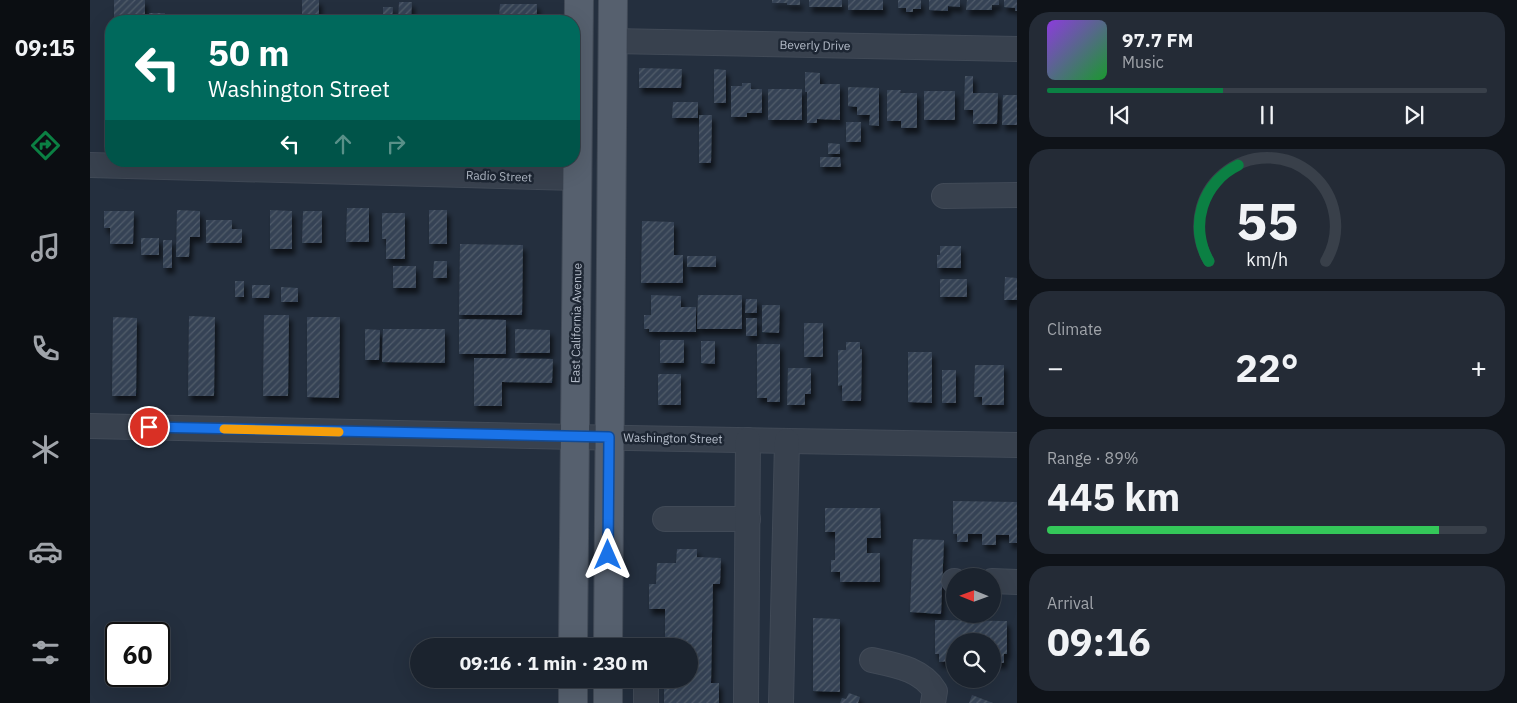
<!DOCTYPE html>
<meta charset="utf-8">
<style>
:root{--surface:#1b232e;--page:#242b36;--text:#f1f3f6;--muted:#a0a4aa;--line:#39404a;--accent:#0b8043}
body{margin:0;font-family:"IBM Plex Sans",sans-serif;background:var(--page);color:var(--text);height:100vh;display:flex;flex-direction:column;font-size:19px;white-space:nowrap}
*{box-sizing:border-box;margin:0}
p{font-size:16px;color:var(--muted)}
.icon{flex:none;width:28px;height:28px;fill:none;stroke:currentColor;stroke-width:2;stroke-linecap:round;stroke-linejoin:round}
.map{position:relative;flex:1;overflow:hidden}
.side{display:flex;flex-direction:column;gap:12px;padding:12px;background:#0f1319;width:500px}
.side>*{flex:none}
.guide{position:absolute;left:15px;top:15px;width:475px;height:152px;border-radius:20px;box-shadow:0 5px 20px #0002,0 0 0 1px var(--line);background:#00695c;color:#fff;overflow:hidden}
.needle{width:32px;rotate:271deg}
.fabs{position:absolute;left:856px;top:568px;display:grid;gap:10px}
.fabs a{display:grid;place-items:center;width:55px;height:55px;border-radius:50%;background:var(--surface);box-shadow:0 5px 20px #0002,0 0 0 1px var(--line);font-size:25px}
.speed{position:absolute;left:15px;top:622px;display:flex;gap:10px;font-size:25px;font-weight:700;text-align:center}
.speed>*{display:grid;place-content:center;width:65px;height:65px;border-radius:50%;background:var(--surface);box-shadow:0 5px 20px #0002,0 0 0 1px var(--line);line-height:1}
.speed .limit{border:2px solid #111;border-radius:8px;background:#fff;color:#111}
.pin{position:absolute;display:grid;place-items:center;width:42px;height:42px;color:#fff;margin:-21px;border:2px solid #fff;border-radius:50%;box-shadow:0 1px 5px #0007}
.me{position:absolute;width:55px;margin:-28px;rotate:0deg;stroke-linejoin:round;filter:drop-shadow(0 0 4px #0008)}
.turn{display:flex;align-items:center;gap:18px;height:105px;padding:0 20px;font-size:22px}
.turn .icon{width:65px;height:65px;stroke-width:2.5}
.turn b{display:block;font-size:35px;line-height:42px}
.lanes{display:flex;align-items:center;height:48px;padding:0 20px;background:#0003;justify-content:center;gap:25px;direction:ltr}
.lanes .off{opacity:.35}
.big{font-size:38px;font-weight:700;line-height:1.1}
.side .card{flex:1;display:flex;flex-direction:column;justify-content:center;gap:8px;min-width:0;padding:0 18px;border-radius:20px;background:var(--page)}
.side .dial{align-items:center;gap:0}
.dial svg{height:130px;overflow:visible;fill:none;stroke:var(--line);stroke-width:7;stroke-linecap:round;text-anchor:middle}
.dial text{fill:var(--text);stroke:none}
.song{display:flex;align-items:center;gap:15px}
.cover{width:60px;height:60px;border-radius:8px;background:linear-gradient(135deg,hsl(270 70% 55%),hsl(130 70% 35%))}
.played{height:5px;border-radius:2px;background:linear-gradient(90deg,var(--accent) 40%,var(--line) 40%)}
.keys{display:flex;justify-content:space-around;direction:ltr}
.heat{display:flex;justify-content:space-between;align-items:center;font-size:28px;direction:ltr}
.charge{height:8px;border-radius:4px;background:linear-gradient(90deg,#34c759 89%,var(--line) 0)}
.trip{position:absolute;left:320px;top:638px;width:288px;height:50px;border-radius:25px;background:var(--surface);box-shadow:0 5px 20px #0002,0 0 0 1px var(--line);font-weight:700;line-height:50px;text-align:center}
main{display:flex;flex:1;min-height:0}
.dock{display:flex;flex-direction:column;width:90px;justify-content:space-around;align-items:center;background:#0b0e12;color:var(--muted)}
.dock .icon{width:35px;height:35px}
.dock .current{color:var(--accent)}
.dock b{font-size:22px;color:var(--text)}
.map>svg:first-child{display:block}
.building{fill:url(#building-hatch);filter:url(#shadow)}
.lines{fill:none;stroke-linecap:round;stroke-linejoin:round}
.minor-casing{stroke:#414a57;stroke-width:26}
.major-casing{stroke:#414a57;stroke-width:30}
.minor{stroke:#38414e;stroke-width:24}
.major{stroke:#56606e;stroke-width:28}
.route-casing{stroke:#114b97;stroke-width:12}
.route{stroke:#1a73e8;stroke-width:9}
.slow{stroke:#f59e0b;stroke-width:9}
.labels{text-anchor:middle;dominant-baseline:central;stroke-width:5;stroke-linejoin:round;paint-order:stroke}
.street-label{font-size:12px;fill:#b4bcc9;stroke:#1d2633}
</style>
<main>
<nav class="dock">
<b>09:15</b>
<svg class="icon current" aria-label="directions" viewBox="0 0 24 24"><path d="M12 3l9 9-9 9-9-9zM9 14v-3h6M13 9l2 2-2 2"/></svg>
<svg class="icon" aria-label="music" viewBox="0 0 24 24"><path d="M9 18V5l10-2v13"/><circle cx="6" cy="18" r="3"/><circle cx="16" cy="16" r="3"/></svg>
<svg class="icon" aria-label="phone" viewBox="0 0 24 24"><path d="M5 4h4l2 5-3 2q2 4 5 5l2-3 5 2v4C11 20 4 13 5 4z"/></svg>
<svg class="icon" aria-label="climate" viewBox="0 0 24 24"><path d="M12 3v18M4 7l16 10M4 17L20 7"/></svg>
<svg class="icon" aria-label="car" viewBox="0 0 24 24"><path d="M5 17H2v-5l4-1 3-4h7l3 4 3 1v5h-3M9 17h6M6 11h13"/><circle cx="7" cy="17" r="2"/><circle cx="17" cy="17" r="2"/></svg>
<svg class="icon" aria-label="filters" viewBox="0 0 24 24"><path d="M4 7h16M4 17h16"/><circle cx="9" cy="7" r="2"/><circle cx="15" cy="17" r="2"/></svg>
</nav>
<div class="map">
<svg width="927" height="703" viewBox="0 0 927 703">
<defs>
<pattern id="building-hatch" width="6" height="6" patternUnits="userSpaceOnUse" patternTransform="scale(1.25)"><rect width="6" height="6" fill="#364354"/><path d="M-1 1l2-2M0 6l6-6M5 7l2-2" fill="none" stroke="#515c6b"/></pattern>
<filter id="shadow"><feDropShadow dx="3" dy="5.5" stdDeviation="2.5" flood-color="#0009"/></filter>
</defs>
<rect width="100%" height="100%" fill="#242f3e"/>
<g class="building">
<rect x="24" y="0" width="31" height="21"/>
<rect x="212" y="0" width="17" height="21"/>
<polygon points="682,0 710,0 710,5 697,5 697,3 682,3"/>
<rect x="719" y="0" width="33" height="7"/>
<rect x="758" y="0" width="35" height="10"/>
<polygon points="808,0 831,0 831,9 823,9 823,12 816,12 816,8 808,8"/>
<polygon points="839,0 870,0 870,7 858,6 858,11 839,10"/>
<polygon points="877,0 909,0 909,5 902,5 902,10 876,10"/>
<polygon points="914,0 927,0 927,11 925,11 925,8 914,7"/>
<polygon points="309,2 322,2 321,21 308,21"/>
<polygon points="410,4 447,4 447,17 409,17"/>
<polygon points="293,7 303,7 302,21 293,21"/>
<polygon points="59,13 75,13 74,21 59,21"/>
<polygon points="549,68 592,69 591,88 549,88"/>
<polygon points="624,69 636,70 636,103 624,103"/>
<polygon points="715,72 730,73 730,84 750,84 750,120 727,119 727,123 717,123 717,92 715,92"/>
<polygon points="875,76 883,76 883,93 908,93 907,124 883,124 883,110 874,110"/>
<polygon points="652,83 661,83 661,89 672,89 672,113 657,113 657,117 641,117 641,86 652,86"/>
<polygon points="758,87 789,88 789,126 779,125 780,115 767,115 767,107 758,106"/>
<rect x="678" y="89" width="34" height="31"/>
<polygon points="797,90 811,90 810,93 827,93 827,128 811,128 811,121 797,121"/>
<rect x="834" y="91" width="31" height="29"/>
<polygon points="913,95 927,95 927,125 912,125"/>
<polygon points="583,102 608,102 608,118 582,118"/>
<polygon points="609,115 622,115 621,163 609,163"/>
<rect x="756" y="122" width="15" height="20"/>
<polygon points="738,143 750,144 750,154 738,154"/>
<polygon points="730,157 750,157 751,167 730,167"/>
<polygon points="257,208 279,208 279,242 256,242"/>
<polygon points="87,210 110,211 110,237 100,237 99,257 86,257"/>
<polygon points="180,210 202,211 202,249 180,249"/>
<rect x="339" y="210" width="18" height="34"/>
<polygon points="14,211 44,211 43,244 20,244 20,228 14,228"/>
<polygon points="213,211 232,211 232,243 212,243"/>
<polygon points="292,213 315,213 315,259 296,259 296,239 292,239"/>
<polygon points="116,220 142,220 142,229 152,229 152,243 116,243"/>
<polygon points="552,221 584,222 584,255 593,255 593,283 551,283"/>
<rect x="51" y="238" width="18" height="17"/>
<rect x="73" y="240" width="9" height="28"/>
<polygon points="370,244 433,245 432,315 369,315"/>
<polygon points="850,246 871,246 871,268 847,268 847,255 850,255"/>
<rect x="597" y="256" width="29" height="11"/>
<polygon points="344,261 357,261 357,278 343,278"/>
<rect x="303" y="266" width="23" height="22"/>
<polygon points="915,277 927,278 927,300 914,300"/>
<rect x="850" y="279" width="27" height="18"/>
<rect x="145" y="281" width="9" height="16"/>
<polygon points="162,285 180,285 179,298 162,298"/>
<polygon points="191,287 208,288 208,302 191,302"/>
<polygon points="561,295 591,296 591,307 606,307 606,332 559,332 559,329 554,329 554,315 561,315"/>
<polygon points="608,295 652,295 652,329 607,329"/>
<polygon points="656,299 667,299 667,313 655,313"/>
<polygon points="672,305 690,305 689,333 672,332"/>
<polygon points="174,315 199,315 198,396 173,396"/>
<polygon points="99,316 125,317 124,396 98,396"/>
<polygon points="23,317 47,318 46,396 22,396"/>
<polygon points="217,317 250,317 249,398 217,397"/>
<rect x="656" y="318" width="11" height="18"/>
<polygon points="369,319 416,320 416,354 369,354"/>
<rect x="714" y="323" width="19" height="34"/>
<polygon points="275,329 290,330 289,360 275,360"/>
<polygon points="293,329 355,329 355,363 292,362"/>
<polygon points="425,329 460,330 460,353 425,353"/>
<rect x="570" y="340" width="24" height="23"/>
<polygon points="611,341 625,341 625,364 611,363"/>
<polygon points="756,342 770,342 770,349 772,349 771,401 752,401 752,385 748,386 748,350 756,350"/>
<polygon points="667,344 690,344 690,402 677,402 677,398 667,398"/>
<polygon points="818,352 842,352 842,403 818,402"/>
<polygon points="384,358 463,359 462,383 412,382 412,406 384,406"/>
<polygon points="885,365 914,365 914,405 892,405 892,397 884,397"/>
<polygon points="698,368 721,368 721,394 715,394 715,405 697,405"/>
<rect x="852" y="370" width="14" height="33"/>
<rect x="568" y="374" width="23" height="31"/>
<polygon points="863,501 927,502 927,543 919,543 919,535 906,535 906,545 892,545 892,534 878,534 878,542 867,542 867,534 863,534"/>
<polygon points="735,508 790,508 791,538 777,538 777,553 790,553 790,582 750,582 750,572 741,572 741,560 745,560 745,532 735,532"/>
<polygon points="823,539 854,540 851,614 820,612"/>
<polygon points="587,549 607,549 607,557 631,558 630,584 623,584 621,683 629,683 629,703 574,703 574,679 599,679 599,646 575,646 575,609 559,609 559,584 566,584 567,563 586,563"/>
<polygon points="723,618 750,619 750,692 723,691"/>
<polygon points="845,620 917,621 917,654 914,654 914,663 903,663 902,641 865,641 865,654 860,654 861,661 849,662 849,654 845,654"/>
<polygon points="759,693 770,697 768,703 750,703 752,698 756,699"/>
<polygon points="882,695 903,703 879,703"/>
</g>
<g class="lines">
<defs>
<g id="minor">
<polyline points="523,41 927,49"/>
<polyline points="0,165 488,178"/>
<polyline points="854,196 927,195"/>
<polyline points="0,426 485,437 927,445"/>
<polyline points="575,519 658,519"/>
<polyline points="864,581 865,581"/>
<polyline points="902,581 927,582"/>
<path d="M 782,660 C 805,665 832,669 845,691 L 843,703"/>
<polyline points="556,679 556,703"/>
<polyline points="656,703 658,440"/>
<polyline points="691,703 697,441"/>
</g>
<g id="major">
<polyline points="483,646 489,0"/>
<polyline points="518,646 523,0"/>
<polyline points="483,703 483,679"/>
<polyline points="518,703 518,679"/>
</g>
</defs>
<use href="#minor" class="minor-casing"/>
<use href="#major" class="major-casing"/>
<use href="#minor" class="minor"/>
<use href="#major" class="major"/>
</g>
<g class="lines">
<defs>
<polyline id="route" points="59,427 519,437 518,555"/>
</defs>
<use href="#route" class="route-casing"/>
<use href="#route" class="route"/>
<polyline class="slow" points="134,429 249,432"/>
</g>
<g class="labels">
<g class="street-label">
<text transform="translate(725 45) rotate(1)">Beverly Drive</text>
<text transform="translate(409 176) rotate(2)">Radio Street</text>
<text transform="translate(486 323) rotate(-89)">East California Avenue</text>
<text transform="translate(583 438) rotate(1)">Washington Street</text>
</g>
</g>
</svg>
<div class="fabs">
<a><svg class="needle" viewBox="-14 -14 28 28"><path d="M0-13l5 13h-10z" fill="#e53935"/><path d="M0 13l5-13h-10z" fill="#a0a4aa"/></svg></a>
<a><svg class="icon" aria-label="search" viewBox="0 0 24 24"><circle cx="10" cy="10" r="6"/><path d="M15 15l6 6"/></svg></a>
</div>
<div class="speed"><div class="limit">60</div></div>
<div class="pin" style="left:59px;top:427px;background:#d93025"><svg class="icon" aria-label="arrive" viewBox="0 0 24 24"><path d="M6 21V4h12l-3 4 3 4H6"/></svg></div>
<svg class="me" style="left:518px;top:555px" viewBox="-20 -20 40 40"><path d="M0-17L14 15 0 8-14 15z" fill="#1a73e8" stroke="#fff" stroke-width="4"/></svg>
<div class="trip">09:16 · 1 min · 230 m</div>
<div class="guide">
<div class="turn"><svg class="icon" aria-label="left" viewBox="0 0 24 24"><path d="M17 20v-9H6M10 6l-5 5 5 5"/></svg><div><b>50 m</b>Washington Street</div></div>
<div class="lanes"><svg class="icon" aria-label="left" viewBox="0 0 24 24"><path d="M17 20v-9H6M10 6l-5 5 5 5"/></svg><svg class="icon off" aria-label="ahead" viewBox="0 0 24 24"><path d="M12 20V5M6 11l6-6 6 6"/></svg><svg class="icon off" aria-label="right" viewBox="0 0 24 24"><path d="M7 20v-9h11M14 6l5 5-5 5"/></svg></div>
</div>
</div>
<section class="side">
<div class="card">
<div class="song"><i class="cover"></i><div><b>97.7 FM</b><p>Music</p></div></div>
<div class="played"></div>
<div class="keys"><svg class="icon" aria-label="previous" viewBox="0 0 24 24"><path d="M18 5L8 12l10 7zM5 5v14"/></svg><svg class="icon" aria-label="pause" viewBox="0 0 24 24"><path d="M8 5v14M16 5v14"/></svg><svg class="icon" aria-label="next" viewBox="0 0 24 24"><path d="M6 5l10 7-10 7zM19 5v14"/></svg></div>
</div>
<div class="card dial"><svg viewBox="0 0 100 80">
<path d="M14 69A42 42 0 1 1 86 69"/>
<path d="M14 69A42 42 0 0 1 32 10" stroke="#0b8043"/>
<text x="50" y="56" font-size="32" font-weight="700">55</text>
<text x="50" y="72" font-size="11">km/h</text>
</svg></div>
<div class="card"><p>Climate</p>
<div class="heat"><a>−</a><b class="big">22°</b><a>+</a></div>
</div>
<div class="card"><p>Range · 89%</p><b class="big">445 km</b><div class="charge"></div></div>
<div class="card"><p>Arrival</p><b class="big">09:16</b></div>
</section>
</main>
